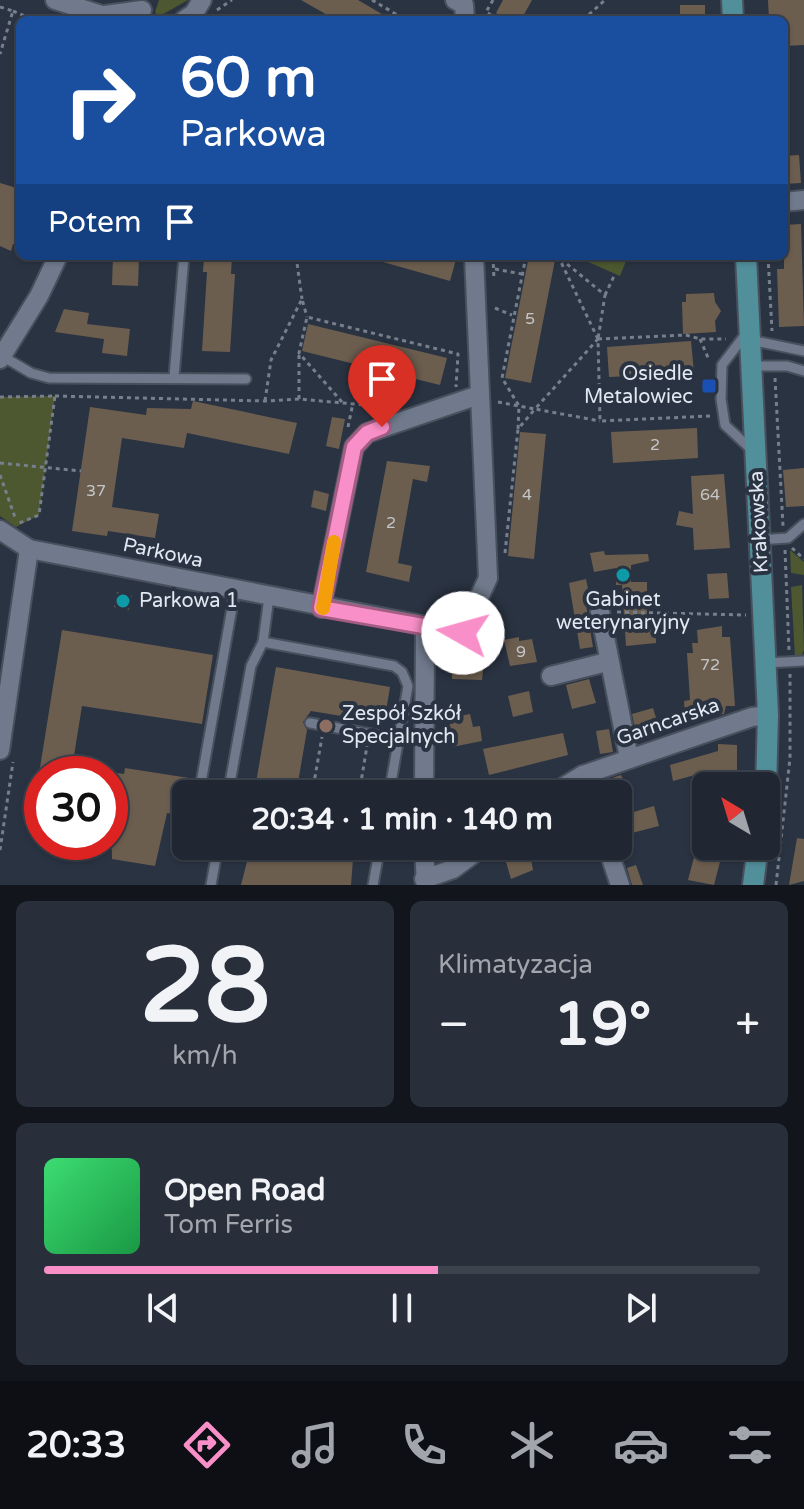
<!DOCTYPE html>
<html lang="pl">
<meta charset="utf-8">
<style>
:root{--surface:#202632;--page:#282e3a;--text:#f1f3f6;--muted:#a2a5ac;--line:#3d434d;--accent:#f98fc8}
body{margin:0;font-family:"Varela Round",sans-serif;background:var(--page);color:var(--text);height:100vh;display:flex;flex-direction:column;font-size:30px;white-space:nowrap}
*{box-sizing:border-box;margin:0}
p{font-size:26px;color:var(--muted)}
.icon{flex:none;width:44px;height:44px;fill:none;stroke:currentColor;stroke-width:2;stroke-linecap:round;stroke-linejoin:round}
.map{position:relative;height:885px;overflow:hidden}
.panel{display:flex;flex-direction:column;gap:16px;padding:16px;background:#12151c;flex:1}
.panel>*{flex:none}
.top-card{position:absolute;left:16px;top:16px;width:772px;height:244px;border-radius:12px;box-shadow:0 2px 6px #0004,0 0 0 2px var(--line);background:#1a4fa0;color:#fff;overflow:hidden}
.needle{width:52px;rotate:322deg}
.controls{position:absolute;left:692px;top:772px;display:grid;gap:16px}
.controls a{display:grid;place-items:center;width:88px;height:88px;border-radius:12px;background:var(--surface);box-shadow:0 2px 6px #0004,0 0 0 2px var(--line);font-size:40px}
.speed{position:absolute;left:24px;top:756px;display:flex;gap:16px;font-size:40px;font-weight:700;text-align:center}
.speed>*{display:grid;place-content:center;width:104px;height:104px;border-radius:50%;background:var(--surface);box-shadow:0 2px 6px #0004,0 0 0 2px var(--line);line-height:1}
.speed .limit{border:12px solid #d22;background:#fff;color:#111}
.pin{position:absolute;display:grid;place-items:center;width:68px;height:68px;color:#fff;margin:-82px -34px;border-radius:50% 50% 50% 0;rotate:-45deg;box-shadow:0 0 8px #0007}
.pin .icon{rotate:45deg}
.me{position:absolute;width:88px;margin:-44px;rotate:277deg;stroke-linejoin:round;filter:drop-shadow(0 0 6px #0008)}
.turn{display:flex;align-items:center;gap:28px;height:168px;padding:0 32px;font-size:36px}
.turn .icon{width:104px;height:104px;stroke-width:2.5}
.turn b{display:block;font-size:56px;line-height:68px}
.then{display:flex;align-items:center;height:76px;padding:0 32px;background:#0003;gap:16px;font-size:30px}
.big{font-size:60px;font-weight:800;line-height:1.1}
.panel .tile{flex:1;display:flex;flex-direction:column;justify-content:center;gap:12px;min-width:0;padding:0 28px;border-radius:12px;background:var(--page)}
.panel .dial{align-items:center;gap:0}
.dial b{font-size:104px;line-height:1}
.song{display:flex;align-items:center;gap:24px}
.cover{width:96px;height:96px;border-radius:12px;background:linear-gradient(135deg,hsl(140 70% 55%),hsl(140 70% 35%))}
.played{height:8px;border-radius:4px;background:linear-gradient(90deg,var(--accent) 55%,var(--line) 55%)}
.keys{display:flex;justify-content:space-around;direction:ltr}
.heat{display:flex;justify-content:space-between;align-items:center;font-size:44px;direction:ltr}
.panel .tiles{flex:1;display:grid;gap:16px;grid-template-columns:1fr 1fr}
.tile:last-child{grid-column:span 2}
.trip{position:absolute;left:172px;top:780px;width:460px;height:80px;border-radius:12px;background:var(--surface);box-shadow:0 2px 6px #0004,0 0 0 2px var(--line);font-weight:800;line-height:80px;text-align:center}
.tabs{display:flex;height:128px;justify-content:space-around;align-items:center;background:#0d0f14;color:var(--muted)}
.tabs .icon{width:56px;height:56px}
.tabs .on{color:var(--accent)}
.tabs b{font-size:36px;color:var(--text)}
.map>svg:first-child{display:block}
.green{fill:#4d5830}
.building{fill:#6c5e4f}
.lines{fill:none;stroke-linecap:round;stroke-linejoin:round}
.lane-casing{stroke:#49505d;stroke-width:13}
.street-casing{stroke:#49505d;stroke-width:22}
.secondary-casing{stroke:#49505d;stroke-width:24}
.path{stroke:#777f8c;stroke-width:3;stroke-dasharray:4 4;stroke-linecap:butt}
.lane{stroke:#707a8c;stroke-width:9}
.street{stroke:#707a8c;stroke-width:18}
.secondary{stroke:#518f9b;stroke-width:20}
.route-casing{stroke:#a25d82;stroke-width:20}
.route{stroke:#f98fc8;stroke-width:14}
.slow{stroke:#f59e0b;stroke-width:14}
.transit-dot{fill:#1a4fb4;stroke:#2a3342;stroke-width:3}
.culture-dot{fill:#0f9aa8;stroke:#2a3342;stroke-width:3}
.education-dot{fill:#8d6e63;stroke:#2a3342;stroke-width:3}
.labels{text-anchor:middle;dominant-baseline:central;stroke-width:8;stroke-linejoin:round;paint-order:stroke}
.number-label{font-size:16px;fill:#c4c6c9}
.poi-label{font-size:20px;fill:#e2e8f2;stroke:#2a3342;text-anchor:start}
.street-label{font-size:20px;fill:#e2e8f2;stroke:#2a3342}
</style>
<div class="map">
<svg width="804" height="885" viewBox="0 0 804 885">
<rect width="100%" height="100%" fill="#2a3342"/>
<g class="green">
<polygon points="159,0 188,0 158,17 155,12"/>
<polygon points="575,256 628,256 620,276"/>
<polygon points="55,396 39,515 16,527 0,516 0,397"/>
<polygon points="790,550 804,562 804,575 791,573"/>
<polygon points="802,585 804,650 801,657 795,657 791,587"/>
</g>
<g class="building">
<polygon points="301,0 358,0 392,20 336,20"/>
<polygon points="503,0 532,0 521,20 509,20 496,13"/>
<polygon points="768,0 804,0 804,45 784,46 784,20 769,20"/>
<rect x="680" y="5" width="25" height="15"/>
<polygon points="799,155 801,183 784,184 784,156"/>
<polygon points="0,183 20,189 20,245 13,244 11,251 0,246"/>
<polygon points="801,224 804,326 779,327 777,269 784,269 784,225"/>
<polygon points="113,256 139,257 138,286 112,285"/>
<polygon points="204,256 232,256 231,274 235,274 230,352 202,351 207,272 203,272"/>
<polygon points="376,256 457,256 450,281 376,260"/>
<polygon points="529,256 555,260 531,383 505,378"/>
<polygon points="714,293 715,302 721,311 715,321 716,332 683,334 682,302 686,302 686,294"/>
<polygon points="64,309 89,313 87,324 130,329 127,356 102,353 104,339 55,332"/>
<polygon points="308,324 447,358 440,385 302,351"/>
<polygon points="691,341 694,373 609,377 607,347"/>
<polygon points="193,401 297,423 289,454 187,433 184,448 122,438 112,507 159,514 155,538 108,531 107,536 72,531 90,407 146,415 147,408 191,409"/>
<polygon points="332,417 345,419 339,449 326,446"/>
<polygon points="697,428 698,458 613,463 611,432"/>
<polygon points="520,432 546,434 534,559 508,556"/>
<polygon points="387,461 430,466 427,482 413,479 398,563 412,566 409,582 366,572"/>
<polygon points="804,468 804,506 786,507 783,470"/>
<polygon points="724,474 730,548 694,550 693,528 676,525 679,511 693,514 691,476"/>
<polygon points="314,490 329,494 326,511 311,507"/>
<polygon points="604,551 605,555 648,554 649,561 631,565 631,582 647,582 647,621 655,620 656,643 626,646 622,585 616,585 616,568 594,572 590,553"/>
<polygon points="727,573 729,598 709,599 707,574"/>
<polygon points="586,579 590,598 585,599 593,647 580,649 569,583"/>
<polygon points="117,592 132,596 129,610 114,607"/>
<polygon points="722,626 722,637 730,637 735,706 726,706 724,714 685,717 684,701 690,700 687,653 693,653 692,643 698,643 697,630"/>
<polygon points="62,630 213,655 202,724 82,706 71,774 39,774"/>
<polygon points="519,637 519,641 532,639 537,662 510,666 504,640"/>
<polygon points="485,653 482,680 452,679 451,656"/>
<polygon points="276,667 390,687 384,723 311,711 303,722 307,730 296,794 254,794"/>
<polygon points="589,679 596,703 572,709 566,685"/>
<polygon points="529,691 533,712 513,717 508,696"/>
<polygon points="653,708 660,731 638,742 632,714"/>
<polygon points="470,714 473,727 480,726 482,741 452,747 449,718"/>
<polygon points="609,729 613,752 600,754 596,731"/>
<polygon points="563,733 568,755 489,775 483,749"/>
<polygon points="718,744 737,745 737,773 706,772 673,781 670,765 718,751"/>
<polygon points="125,768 189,778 184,815 167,813 155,866 112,859 110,772 124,774"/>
<polygon points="621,775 626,786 609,793 603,781"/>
<polygon points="654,806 659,826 632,833 627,814"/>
<polygon points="797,838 804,839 804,881 789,885"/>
<polygon points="251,846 354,846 351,885 241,885"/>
<polygon points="697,846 723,850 714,885 688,880"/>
<polygon points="529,848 533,870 511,879 504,855"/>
<polygon points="636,865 643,885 632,885 627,868"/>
</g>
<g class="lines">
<defs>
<g id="lane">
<polyline points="745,335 722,365 721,399 725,425 753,451"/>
<polyline points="750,340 804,351"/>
<polyline points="2,356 31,373 49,378 246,379"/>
<polyline points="751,366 787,366 804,371"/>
<polyline points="174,377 184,256"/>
<polyline points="760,540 788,538 804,524"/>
<polyline points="263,642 394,666 402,672 408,686 389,794"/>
<polyline points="765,663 804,661"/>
<polyline points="310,723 399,739"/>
<polyline points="199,794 235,591"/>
<polyline points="228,794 251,666 263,642 269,597"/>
<polyline points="190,849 190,846"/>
<polyline points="211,885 218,846"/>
<polyline points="373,885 380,846"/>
</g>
<g id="street">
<polyline points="55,0 117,20"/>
<polyline points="455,0 464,5 465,20"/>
<polyline points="105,15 142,10"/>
<polyline points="184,20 194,13 202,0"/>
<polyline points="784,202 804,200"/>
<polyline points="0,359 39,296 58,256"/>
<polyline points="0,530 29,549 463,633 488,578 474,256"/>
<polyline points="321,608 354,447 367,433 479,395"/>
<polyline points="600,612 629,758"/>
<polyline points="551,676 607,662"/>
<polyline points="0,750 29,549"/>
<polyline points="583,775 590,794"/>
<polyline points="424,794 425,629"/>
<polyline points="552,794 583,775 752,717 768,715"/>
<polyline points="424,846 426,885"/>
<polyline points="607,846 620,885"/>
<polyline points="424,879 453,869 484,846"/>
</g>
<g id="secondary">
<polyline points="732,0 733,20"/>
<polyline points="746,256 768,715 766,788"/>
<polyline points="753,885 758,846"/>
</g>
</defs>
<use href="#lane" class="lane-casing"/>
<use href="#street" class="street-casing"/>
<use href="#secondary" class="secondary-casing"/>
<g class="path">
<polyline points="372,0 406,20"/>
<polyline points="493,0 486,12 499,20"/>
<polyline points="0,7 13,11 0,54"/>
<polyline points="217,10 232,0"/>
<polyline points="13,11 34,20"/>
<polyline points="583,20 605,0"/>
<polyline points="296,256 302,299"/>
<polyline points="493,256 494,280"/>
<polyline points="526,256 502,378 519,406 518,429 535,409 600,421"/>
<polyline points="545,256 562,260 605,295 598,339"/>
<polyline points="558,256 598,339"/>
<polyline points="768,256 772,331"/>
<polyline points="495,269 522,274"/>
<polyline points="605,295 615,274"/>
<polyline points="495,308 512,315"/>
<polyline points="598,339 686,335 700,339 726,339"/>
<polyline points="700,339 709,360"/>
<polyline points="775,378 783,526"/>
<polyline points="55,396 265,401 299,399 387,407"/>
<polyline points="0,397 55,396 39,515 19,523"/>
<polyline points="299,399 299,355"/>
<polyline points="265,401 271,360 302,299 307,317"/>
<polyline points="342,402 299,353 307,317 458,354 456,387"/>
<polyline points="498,402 535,409 598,339 600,421 710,416"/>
<polyline points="348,427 353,403"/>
<polyline points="0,463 81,471"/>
<polyline points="0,475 16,520"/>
<polyline points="792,548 804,559"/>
<polyline points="785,550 789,650"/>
<polyline points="505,553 518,429"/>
<polyline points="617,612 746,615"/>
<polyline points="312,794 322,737"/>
<polyline points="359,794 367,746"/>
<polyline points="0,850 13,762"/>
<polyline points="776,885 790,758 790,674"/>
</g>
<use href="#lane" class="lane"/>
<use href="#street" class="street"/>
<use href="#secondary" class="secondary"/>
</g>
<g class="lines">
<defs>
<polyline id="route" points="382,427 367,433 354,447 321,608 463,633"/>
</defs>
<use href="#route" class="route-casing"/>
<use href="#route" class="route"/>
<polyline class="slow" points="323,608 334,542"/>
</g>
<rect class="transit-dot" x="701" y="378" width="16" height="16" rx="4"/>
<g class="culture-dot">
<circle cx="623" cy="575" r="8"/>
<circle cx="123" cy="601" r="8"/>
</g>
<circle class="education-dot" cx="326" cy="726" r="8"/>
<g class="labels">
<g class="number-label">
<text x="530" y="319">5</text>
<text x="655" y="445">2</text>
<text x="96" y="491">37</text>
<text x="527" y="495">4</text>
<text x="710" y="495">64</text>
<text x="391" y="523">2</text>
<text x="521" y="652">9</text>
<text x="710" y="665">72</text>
</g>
<g class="poi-label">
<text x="693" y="374" text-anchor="end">Osiedle<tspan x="693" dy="23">Metalowiec</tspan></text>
<text x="623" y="600" text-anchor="middle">Gabinet<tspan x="623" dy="23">weterynaryjny</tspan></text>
<text x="139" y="601">Parkowa 1</text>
<text x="342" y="714">Zespół Szkół<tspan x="342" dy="23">Specjalnych</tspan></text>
</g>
<g class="street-label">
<text transform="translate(759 522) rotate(-93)">Krakowska</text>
<text transform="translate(163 553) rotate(12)">Parkowa</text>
<text transform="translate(668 722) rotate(-19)">Garncarska</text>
</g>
</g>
</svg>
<div class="controls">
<a><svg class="needle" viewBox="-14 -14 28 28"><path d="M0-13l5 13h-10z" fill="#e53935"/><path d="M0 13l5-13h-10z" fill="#a2a5ac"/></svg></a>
</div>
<div class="speed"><div class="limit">30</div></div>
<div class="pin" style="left:382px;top:427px;background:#d93025"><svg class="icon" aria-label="arrive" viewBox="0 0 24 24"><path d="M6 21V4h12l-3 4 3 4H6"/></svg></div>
<svg class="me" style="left:463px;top:633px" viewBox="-20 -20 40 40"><circle r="19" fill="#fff"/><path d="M0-13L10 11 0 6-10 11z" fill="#f98fc8"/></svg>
<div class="trip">20:34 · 1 min · 140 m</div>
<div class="top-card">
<div class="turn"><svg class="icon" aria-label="right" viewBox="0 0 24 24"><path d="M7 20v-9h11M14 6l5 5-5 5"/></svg><div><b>60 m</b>Parkowa</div></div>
<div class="then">Potem<svg class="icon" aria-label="arrive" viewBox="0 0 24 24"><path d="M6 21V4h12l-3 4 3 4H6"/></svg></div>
</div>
</div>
<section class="panel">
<div class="tiles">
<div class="tile dial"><b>28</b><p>km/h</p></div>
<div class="tile"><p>Klimatyzacja</p>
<div class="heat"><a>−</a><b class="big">19°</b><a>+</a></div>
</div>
<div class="tile">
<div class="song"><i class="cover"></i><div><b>Open Road</b><p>Tom Ferris</p></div></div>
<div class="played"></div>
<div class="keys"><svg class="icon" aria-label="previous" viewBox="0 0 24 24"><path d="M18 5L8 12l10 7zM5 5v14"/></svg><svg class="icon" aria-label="pause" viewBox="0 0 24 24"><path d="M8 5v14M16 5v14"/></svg><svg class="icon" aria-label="next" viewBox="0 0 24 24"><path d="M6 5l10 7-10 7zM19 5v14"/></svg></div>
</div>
</div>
</section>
<nav class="tabs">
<b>20:33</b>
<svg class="icon on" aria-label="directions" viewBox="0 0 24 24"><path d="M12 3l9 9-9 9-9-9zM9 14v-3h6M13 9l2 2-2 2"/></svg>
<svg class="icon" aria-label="music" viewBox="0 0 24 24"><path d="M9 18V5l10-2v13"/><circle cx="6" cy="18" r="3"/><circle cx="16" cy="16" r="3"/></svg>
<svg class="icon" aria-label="phone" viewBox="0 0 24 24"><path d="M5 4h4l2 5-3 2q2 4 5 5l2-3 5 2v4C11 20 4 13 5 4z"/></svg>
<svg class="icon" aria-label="climate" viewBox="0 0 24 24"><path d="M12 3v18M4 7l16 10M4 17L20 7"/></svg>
<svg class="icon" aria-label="car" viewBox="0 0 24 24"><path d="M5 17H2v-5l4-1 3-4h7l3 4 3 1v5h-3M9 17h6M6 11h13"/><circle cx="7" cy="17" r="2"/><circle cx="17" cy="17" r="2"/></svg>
<svg class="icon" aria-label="filters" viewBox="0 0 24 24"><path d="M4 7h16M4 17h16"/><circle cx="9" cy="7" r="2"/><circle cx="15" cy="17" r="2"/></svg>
</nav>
